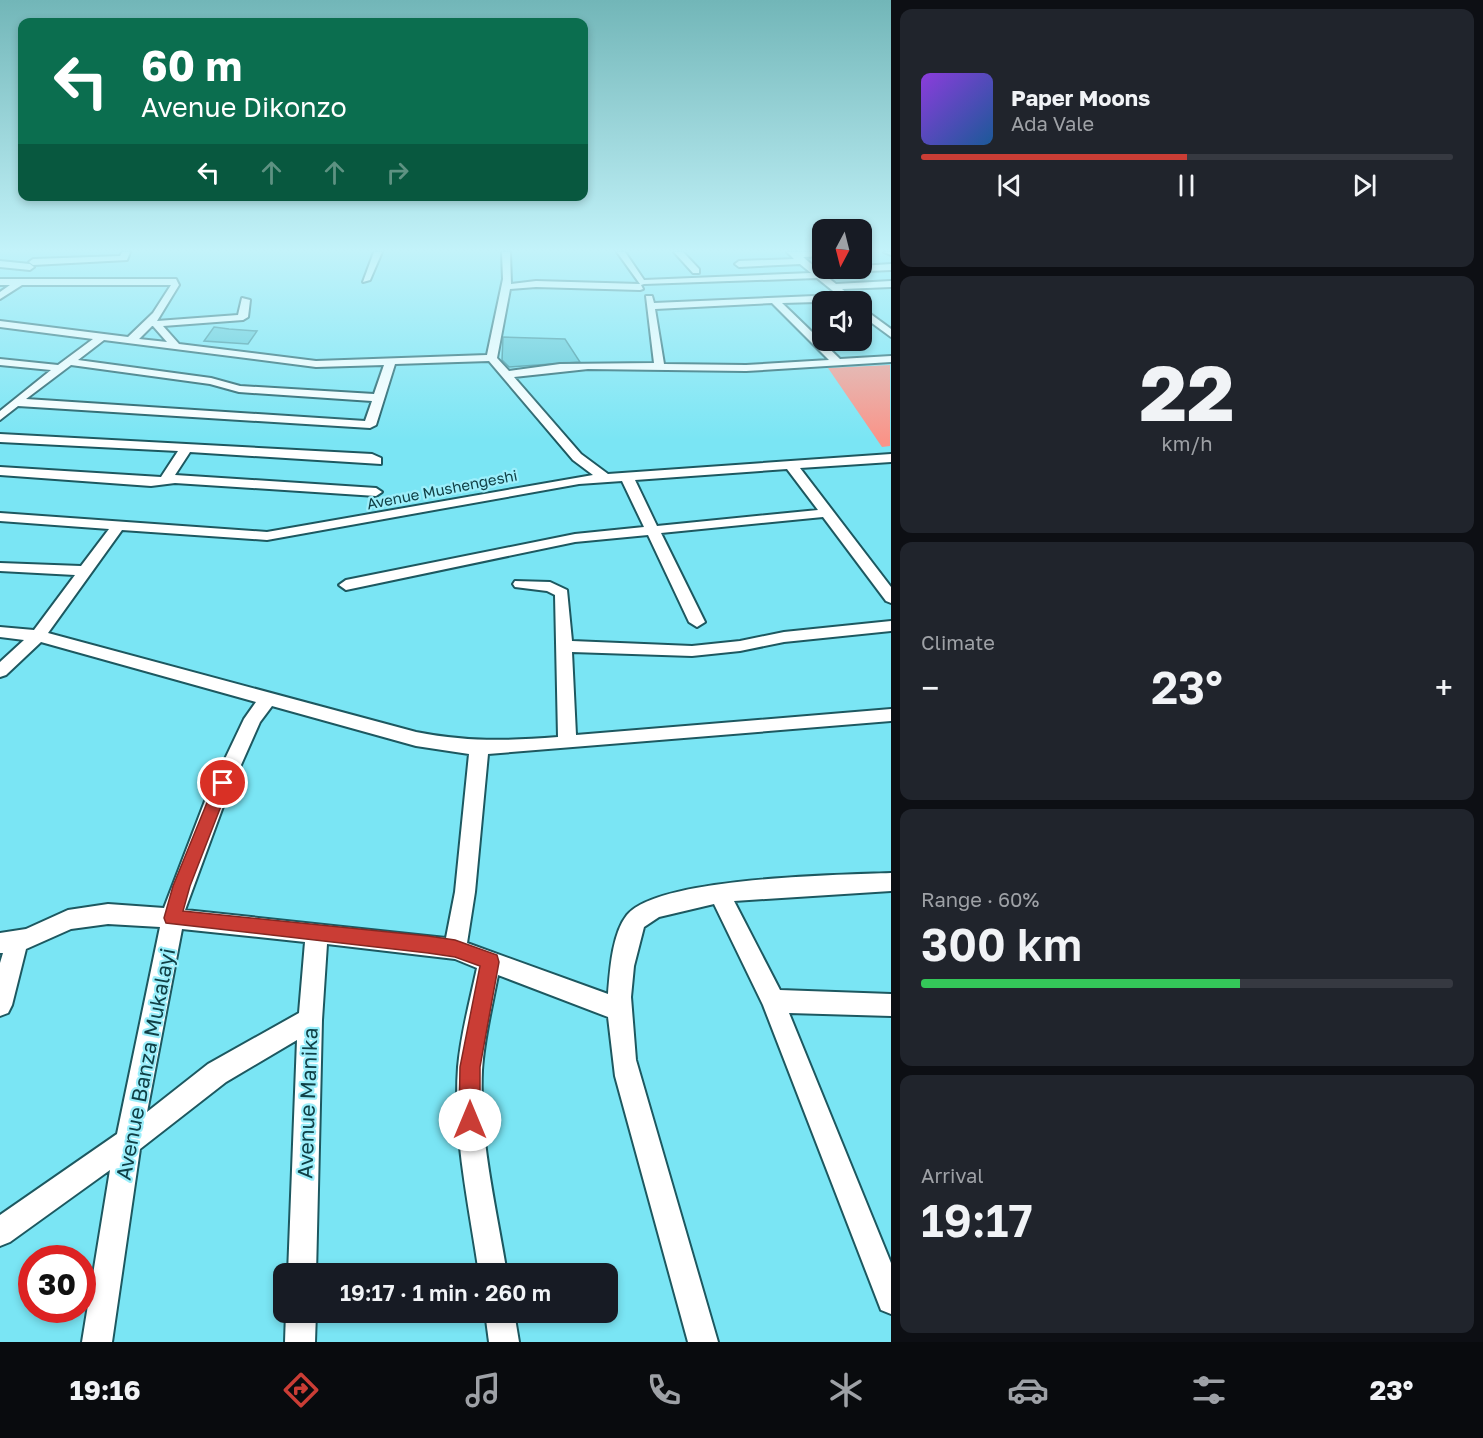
<!DOCTYPE html>
<meta charset="utf-8">
<style>
:root{--surface:#171b24;--page:#20242c;--text:#f1f3f6;--muted:#9ea1a6;--line:#363941;--accent:#ca3d35}
body{margin:0;font-family:"Golos Text",sans-serif;background:var(--page);color:var(--text);height:100vh;display:flex;flex-direction:column;font-size:22px;white-space:nowrap}
*{box-sizing:border-box;margin:0}
p{font-size:20px;color:var(--muted)}
.icon{flex:none;width:33px;height:33px;fill:none;stroke:currentColor;stroke-width:2;stroke-linecap:round;stroke-linejoin:round}
.map{position:relative;flex:1;overflow:hidden}
.details{display:flex;flex-direction:column;gap:9px;padding:9px;background:#0d0f14;width:592px}
.details>*{flex:none}
.hud{position:absolute;left:18px;top:18px;width:570px;height:183px;border-radius:12px;box-shadow:0 3px 9px #0003;background:#0b6e4f;color:#fff;overflow:hidden}
.needle{width:39px;rotate:187deg}
.fabs{position:absolute;left:812px;top:219px;display:grid;gap:12px}
.fabs a{display:grid;place-items:center;width:60px;height:60px;border-radius:12px;background:var(--surface);box-shadow:0 3px 9px #0003;font-size:30px}
.speed{position:absolute;left:18px;top:1245px;display:flex;gap:12px;font-size:30px;font-weight:700;text-align:center}
.speed>*{display:grid;place-content:center;width:78px;height:78px;border-radius:50%;background:var(--surface);box-shadow:0 3px 9px #0003;line-height:1}
.speed .limit{border:9px solid #d22;background:#fff;color:#111}
.pin{position:absolute;display:grid;place-items:center;width:51px;height:51px;color:#fff;margin:-26px;border:3px solid #fff;border-radius:50%;box-shadow:0 2px 6px #0007}
.me{position:absolute;width:66px;margin:-33px;rotate:0deg;stroke-linejoin:round;filter:drop-shadow(0 0 4px #0008)}
.turn{display:flex;align-items:center;gap:21px;height:126px;padding:0 24px;font-size:27px}
.turn .icon{width:78px;height:78px;stroke-width:2.5}
.turn b{display:block;font-size:42px;line-height:51px}
.lanes{display:flex;align-items:center;height:57px;padding:0 24px;background:#0003;justify-content:center;gap:30px;direction:ltr}
.lanes .off{opacity:.35}
.big{font-size:45px;font-weight:600;line-height:1.1}
.details .tile{flex:1;display:flex;flex-direction:column;justify-content:center;gap:9px;min-width:0;padding:0 21px;border-radius:12px;background:var(--page)}
.details .dial{align-items:center;gap:0}
.dial b{font-size:78px;line-height:1}
.song{display:flex;align-items:center;gap:18px}
.cover{width:72px;height:72px;border-radius:9px;background:linear-gradient(135deg,hsl(270 70% 55%),hsl(210 70% 35%))}
.played{height:6px;border-radius:3px;background:linear-gradient(90deg,var(--accent) 50%,var(--line) 50%)}
.keys{display:flex;justify-content:space-around;direction:ltr}
.heat{display:flex;justify-content:space-between;align-items:center;font-size:33px;direction:ltr}
.charge{height:9px;border-radius:4px;background:linear-gradient(90deg,#34c759 60%,var(--line) 0)}
.trip{position:absolute;left:273px;top:1263px;width:345px;height:60px;border-radius:12px;background:var(--surface);box-shadow:0 3px 9px #0003;font-weight:600;line-height:60px;text-align:center}
.tabs{display:flex;height:96px;justify-content:space-around;align-items:center;background:#090b0e;color:var(--muted)}
.tabs .icon{width:42px;height:42px}
.tabs .active{color:var(--accent)}
.tabs b{font-size:27px;color:var(--text)}
main{display:flex;flex:1;min-height:0}
.map>svg:first-child{display:block}
.green{fill:#fa9488}
.building{fill:#57c4d3;stroke:#338792;stroke-width:1.5}
.lines{fill:none;stroke-linecap:round;stroke-linejoin:round}
.minor-casing{stroke:#1d5860;stroke-width:4}
.minor{fill:#fff;fill-rule:evenodd}
.route{fill:#ca3d35;stroke:#832822;stroke-width:1.5}
.labels{text-anchor:middle;dominant-baseline:central;stroke-width:4.5;stroke-linejoin:round;paint-order:stroke}
.far-street-label{font-size:15px;fill:#104046;stroke:#9deffb}
.near-street-label{font-size:21px;fill:#104046;stroke:#9deffb}
</style>
<main>
<div class="map">
<svg width="891" height="1342" viewBox="0 0 891 1342">
<rect width="100%" height="100%" fill="#7ae5f4"/>
<polygon class="green" points="890,365 890,446 882,447 828,368"/>
<g class="building">
<polygon points="214,327 229,329 257,331 248,344 204,341"/>
<polygon points="503,337 565,339 580,362 509,367 502,360"/>
</g>
<g class="lines">
<defs>
<g id="minor">
<polygon points="122,252 130,252 127,260 33,265 29,262 33,259 120,256"/>
<polygon points="374,252 382,252 370,280 363,282"/>
<path d="M 502,252 L 510,252 L 511,284 L 536,281 L 640,284 L 617,252 L 625,252 L 644,280 L 811,273 L 800,264 L 739,267 L 735,264 L 739,261 L 794,259 L 787,252 L 822,252 L 822,256 L 803,257 L 816,268 L 861,268 L 861,266 L 891,264 L 891,270 L 822,273 L 836,284 L 891,281 L 891,287 L 842,289 L 852,297 L 852,301 L 782,303 L 840,359 L 891,356 L 891,362 L 746,371 L 588,369 L 514,377 L 581,454 L 608,474 L 891,454 L 891,462 L 800,468 L 891,587 L 891,603 L 886,601 L 823,517 L 661,533 L 705,622 L 697,627 L 689,622 L 648,535 L 575,542 L 346,590 L 339,585 L 346,580 L 575,534 L 644,527 L 622,481 L 579,484 L 267,540 L 122,530 L 48,633 L 416,732 C 467,742 506,741 558,737 L 555,595 L 547,591 L 515,587 L 513,584 L 515,581 L 550,582 L 567,590 L 572,641 L 692,646 L 740,641 L 784,632 L 891,621 L 891,631 L 784,642 L 740,651 L 692,656 L 572,652 L 576,735 L 891,709 L 891,721 L 488,754 L 475,892 L 467,943 L 608,994 C 610,970 612,934 627,915 C 658,877 840,875 891,873 L 891,891 L 734,901 L 780,990 L 891,994 L 891,1016 L 789,1013 L 891,1263 L 891,1314 L 881,1310 L 763,1005 L 714,904 L 659,917 L 644,927 L 634,966 L 631,997 L 636,1060 L 718,1342 L 688,1342 L 615,1076 L 608,1017 L 498,975 C 492,1007 484,1038 482,1070 C 479,1139 496,1206 507,1274 L 479,1274 C 469,1205 453,1137 458,1067 C 461,1033 470,1001 477,968 L 455,959 L 327,944 L 322,1020 L 316,1274 L 288,1274 L 297,1040 L 226,1082 L 140,1149 L 112,1342 L 82,1342 L 110,1170 L 10,1242 L 0,1246 L 0,1215 L 117,1134 L 160,927 L 108,924 L 71,929 L 26,949 L 12,1005 L 8,1013 L 0,1016 L 0,963 L 3,953 L 0,953 L 0,933 L 26,929 L 68,910 L 108,904 L 164,908 L 205,801 L 244,719 L 256,702 L 41,642 L 6,675 L 0,677 L 0,662 L 24,640 L 0,637 L 0,627 L 34,630 L 75,575 L 0,571 L 0,563 L 81,566 L 109,529 L 0,521 L 0,513 L 267,532 L 593,475 L 573,460 L 489,361 L 395,364 L 376,425 L 370,428 L 18,406 L 0,420 L 0,411 L 51,370 L 0,365 L 0,359 L 58,365 L 93,339 L 0,327 L 0,321 L 128,337 L 153,313 L 171,285 L 22,285 L 0,299 L 0,292 L 10,285 L 0,285 L 0,279 L 176,279 L 179,285 L 157,321 L 238,315 L 242,298 L 250,300 L 248,317 L 243,320 L 163,326 L 179,344 L 316,361 L 487,355 L 503,279 ZM 817,278 L 838,295 L 654,303 L 652,296 L 646,296 L 654,363 L 560,364 L 509,371 L 497,358 L 510,289 L 536,287 L 640,290 L 643,289 L 641,285 L 644,284 ZM 772,303 L 829,360 L 746,365 L 664,364 L 655,309 ZM 152,326 L 153,326 L 167,342 L 139,339 ZM 104,340 L 316,367 L 384,365 L 374,394 L 240,386 L 211,378 L 78,360 ZM 71,365 L 210,384 L 239,392 L 372,401 L 365,421 L 26,399 ZM 787,469 L 818,510 L 657,526 L 635,480 ZM 272,706 L 416,746 L 469,754 L 455,892 L 446,938 L 185,910 L 225,801 L 260,722 ZM 182,929 L 305,942 L 299,1013 L 208,1064 L 147,1112 Z"/>
<polygon points="674,252 683,252 699,269 699,273 693,273"/>
<polygon points="884,252 891,252 891,255"/>
<polygon points="0,261 30,264 34,267 30,270 0,267"/>
<polygon points="861,307 891,329 891,337 861,315"/>
<polygon points="0,434 372,454 381,458 381,464 190,452 175,475 376,488 382,492 376,496 175,483 151,486 0,475 0,467 161,477 178,451 0,442"/>
<polygon points="286,1312 316,1312 315,1342 285,1342"/>
<polygon points="485,1312 514,1312 519,1342 489,1342"/>
</g>
</defs>
<use href="#minor" class="minor-casing"/>
<use href="#minor" class="minor"/>
</g>
<linearGradient id="sky" x2="0" y2="1"><stop stop-color="#72b6b8"/><stop offset="0.57" stop-color="#c3f3fa"/><stop offset="1" stop-color="#c3f3fa" stop-opacity="0"/></linearGradient>
<rect width="891" height="440" fill="url(#sky)"/>
<polygon class="route" points="223,777 230,783 190,886 183,911 428,936 455,940 497,955 499,962 480,1067 480,1120 477,1127 470,1131 462,1127 459,1120 460,1067 480,966 455,957 428,953 166,923 164,918 173,886 215,783"/>
<g class="labels">
<g class="far-street-label">
<text transform="translate(442 489) rotate(-11)">Avenue Mushengeshi</text>
</g>
<g class="near-street-label">
<text transform="translate(145 1064) rotate(-79)">Avenue Banza Mukalayi</text>
<text transform="translate(307 1103) rotate(-88)">Avenue Manika</text>
</g>
</g>
</svg>
<div class="fabs">
<a><svg class="needle" viewBox="-14 -14 28 28"><path d="M0-13l5 13h-10z" fill="#e53935"/><path d="M0 13l5-13h-10z" fill="#9ea1a6"/></svg></a>
<a><svg class="icon" aria-label="sound" viewBox="0 0 24 24"><path d="M4 9h4l5-4v14l-5-4H4zM17 9q2 3 0 6"/></svg></a>
</div>
<div class="speed"><div class="limit">30</div></div>
<div class="pin" style="left:223px;top:783px;background:#d93025"><svg class="icon" aria-label="arrive" viewBox="0 0 24 24"><path d="M6 21V4h12l-3 4 3 4H6"/></svg></div>
<svg class="me" style="left:470px;top:1120px" viewBox="-20 -20 40 40"><circle r="19" fill="#fff"/><path d="M0-13L10 11 0 6-10 11z" fill="#ca3d35"/></svg>
<div class="trip">19:17 · 1 min · 260 m</div>
<div class="hud">
<div class="turn"><svg class="icon" aria-label="left" viewBox="0 0 24 24"><path d="M17 20v-9H6M10 6l-5 5 5 5"/></svg><div><b>60 m</b>Avenue Dikonzo</div></div>
<div class="lanes"><svg class="icon" aria-label="left" viewBox="0 0 24 24"><path d="M17 20v-9H6M10 6l-5 5 5 5"/></svg><svg class="icon off" aria-label="ahead" viewBox="0 0 24 24"><path d="M12 20V5M6 11l6-6 6 6"/></svg><svg class="icon off" aria-label="ahead" viewBox="0 0 24 24"><path d="M12 20V5M6 11l6-6 6 6"/></svg><svg class="icon off" aria-label="right" viewBox="0 0 24 24"><path d="M7 20v-9h11M14 6l5 5-5 5"/></svg></div>
</div>
</div>
<section class="details">
<div class="tile">
<div class="song"><i class="cover"></i><div><b>Paper Moons</b><p>Ada Vale</p></div></div>
<div class="played"></div>
<div class="keys"><svg class="icon" aria-label="previous" viewBox="0 0 24 24"><path d="M18 5L8 12l10 7zM5 5v14"/></svg><svg class="icon" aria-label="pause" viewBox="0 0 24 24"><path d="M8 5v14M16 5v14"/></svg><svg class="icon" aria-label="next" viewBox="0 0 24 24"><path d="M6 5l10 7-10 7zM19 5v14"/></svg></div>
</div>
<div class="tile dial"><b>22</b><p>km/h</p></div>
<div class="tile"><p>Climate</p>
<div class="heat"><a>−</a><b class="big">23°</b><a>+</a></div>
</div>
<div class="tile"><p>Range · 60%</p><b class="big">300 km</b><div class="charge"></div></div>
<div class="tile"><p>Arrival</p><b class="big">19:17</b></div>
</section>
</main>
<nav class="tabs">
<b>19:16</b>
<svg class="icon active" aria-label="directions" viewBox="0 0 24 24"><path d="M12 3l9 9-9 9-9-9zM9 14v-3h6M13 9l2 2-2 2"/></svg>
<svg class="icon" aria-label="music" viewBox="0 0 24 24"><path d="M9 18V5l10-2v13"/><circle cx="6" cy="18" r="3"/><circle cx="16" cy="16" r="3"/></svg>
<svg class="icon" aria-label="phone" viewBox="0 0 24 24"><path d="M5 4h4l2 5-3 2q2 4 5 5l2-3 5 2v4C11 20 4 13 5 4z"/></svg>
<svg class="icon" aria-label="climate" viewBox="0 0 24 24"><path d="M12 3v18M4 7l16 10M4 17L20 7"/></svg>
<svg class="icon" aria-label="car" viewBox="0 0 24 24"><path d="M5 17H2v-5l4-1 3-4h7l3 4 3 1v5h-3M9 17h6M6 11h13"/><circle cx="7" cy="17" r="2"/><circle cx="17" cy="17" r="2"/></svg>
<svg class="icon" aria-label="filters" viewBox="0 0 24 24"><path d="M4 7h16M4 17h16"/><circle cx="9" cy="7" r="2"/><circle cx="15" cy="17" r="2"/></svg>
<b>23°</b>
</nav>
